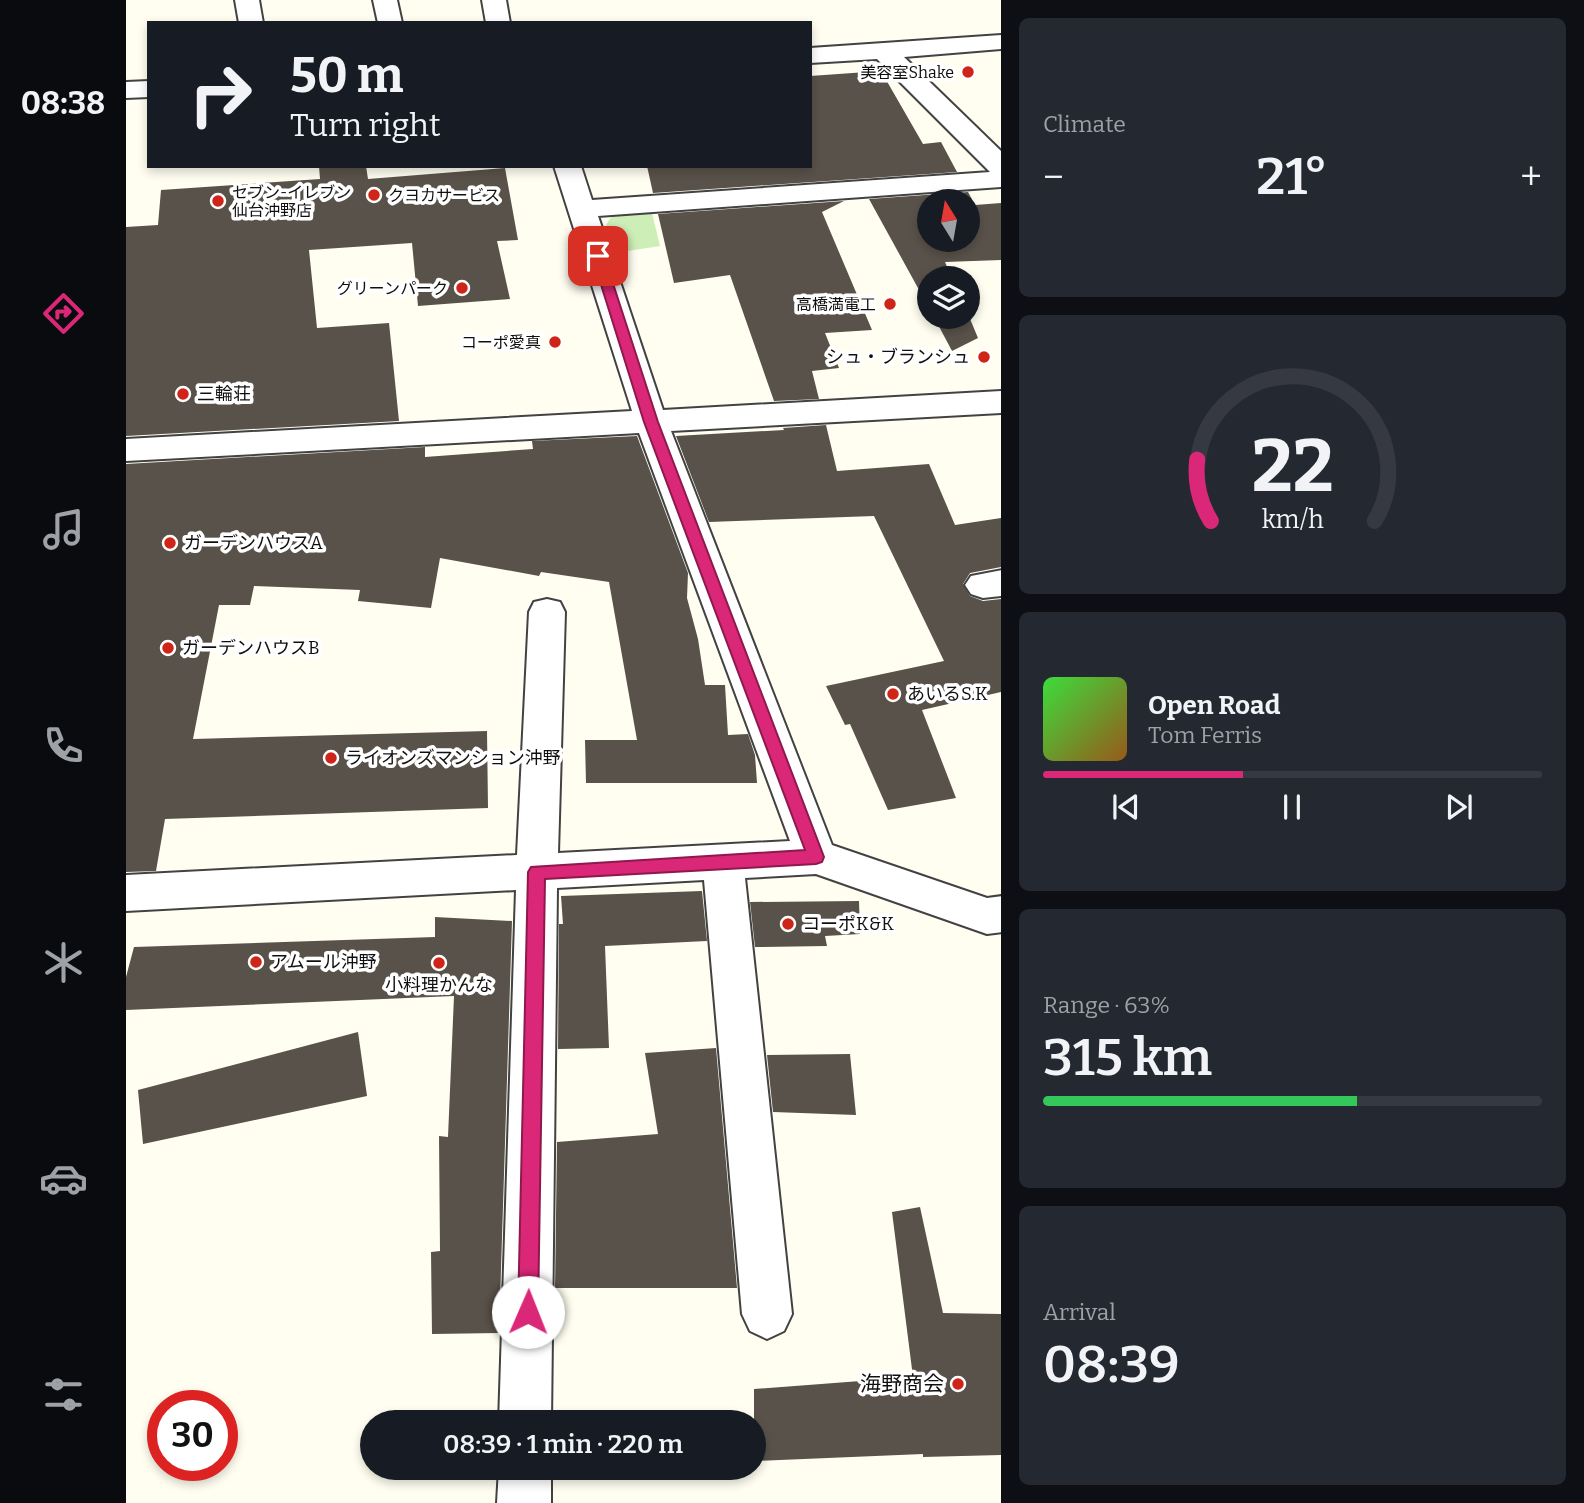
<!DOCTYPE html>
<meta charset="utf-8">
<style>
:root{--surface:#171b24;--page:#242831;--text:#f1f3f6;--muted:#9ea1a6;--line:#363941;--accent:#db2777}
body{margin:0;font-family:Bitter,"Noto Sans JP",serif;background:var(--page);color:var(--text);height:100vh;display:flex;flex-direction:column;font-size:26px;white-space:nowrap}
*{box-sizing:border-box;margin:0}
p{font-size:23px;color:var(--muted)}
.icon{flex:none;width:38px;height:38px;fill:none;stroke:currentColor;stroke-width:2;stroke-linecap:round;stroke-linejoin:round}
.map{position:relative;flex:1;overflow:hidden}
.drawer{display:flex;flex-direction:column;gap:18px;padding:18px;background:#0d0f14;width:583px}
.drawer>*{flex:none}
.guide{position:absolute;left:21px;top:21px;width:665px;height:147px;border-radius:0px;box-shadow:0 4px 10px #0003;background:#171b24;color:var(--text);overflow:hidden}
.needle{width:46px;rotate:349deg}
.fabs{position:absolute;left:791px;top:189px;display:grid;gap:14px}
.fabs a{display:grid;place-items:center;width:63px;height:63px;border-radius:50%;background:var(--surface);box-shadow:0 4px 10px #0003;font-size:35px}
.speed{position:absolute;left:21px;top:1390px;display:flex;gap:14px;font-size:35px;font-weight:700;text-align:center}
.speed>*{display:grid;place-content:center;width:91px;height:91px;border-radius:50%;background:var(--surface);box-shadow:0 4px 10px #0003;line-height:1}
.speed .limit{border:10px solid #d22;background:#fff;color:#111}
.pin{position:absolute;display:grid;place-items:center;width:60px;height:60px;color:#fff;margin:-30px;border-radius:14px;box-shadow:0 4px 10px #0006}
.me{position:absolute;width:77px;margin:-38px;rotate:1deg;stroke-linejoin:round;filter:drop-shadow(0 0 5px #0008)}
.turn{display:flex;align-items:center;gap:24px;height:147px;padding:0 28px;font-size:32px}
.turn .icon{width:91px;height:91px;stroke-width:2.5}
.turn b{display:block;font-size:49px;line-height:60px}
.big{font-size:52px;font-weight:600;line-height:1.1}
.drawer .widget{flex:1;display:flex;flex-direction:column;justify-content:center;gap:10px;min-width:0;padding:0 24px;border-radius:10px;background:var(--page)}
.drawer .dial{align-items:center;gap:0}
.dial svg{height:182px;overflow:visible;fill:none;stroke:var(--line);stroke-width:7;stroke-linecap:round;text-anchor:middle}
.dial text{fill:var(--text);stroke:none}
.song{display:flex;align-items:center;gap:21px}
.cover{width:84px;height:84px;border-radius:10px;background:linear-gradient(135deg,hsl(120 70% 55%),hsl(30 70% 35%))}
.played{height:7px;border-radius:4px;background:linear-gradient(90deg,var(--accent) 40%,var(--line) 40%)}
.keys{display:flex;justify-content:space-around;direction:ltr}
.heat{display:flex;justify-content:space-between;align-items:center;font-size:38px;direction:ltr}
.charge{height:10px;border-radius:5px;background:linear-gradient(90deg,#34c759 63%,var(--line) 0)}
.trip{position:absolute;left:234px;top:1410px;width:406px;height:70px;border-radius:35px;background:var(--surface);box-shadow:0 4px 10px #0003;font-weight:600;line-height:70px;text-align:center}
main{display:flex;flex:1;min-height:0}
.dock{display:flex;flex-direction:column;width:126px;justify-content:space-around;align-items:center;background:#090b0e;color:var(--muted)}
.dock .icon{width:49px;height:49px}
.dock .active{color:var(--accent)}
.dock b{font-size:32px;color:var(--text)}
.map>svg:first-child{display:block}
.green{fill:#cdeeb6}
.building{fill:#59524a;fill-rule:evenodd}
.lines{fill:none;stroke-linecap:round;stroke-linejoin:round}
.minor-casing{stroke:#424242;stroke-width:4}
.minor{fill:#fff;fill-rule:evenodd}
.route{fill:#db2777;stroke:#8e194d;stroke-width:2}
.poi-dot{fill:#ce2518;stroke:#fff;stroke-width:2.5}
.labels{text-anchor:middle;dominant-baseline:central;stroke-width:7;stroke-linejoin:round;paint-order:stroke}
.far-poi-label{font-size:16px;fill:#0f0f0f;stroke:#fff;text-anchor:end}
.poi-label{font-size:18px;fill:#0f0f0f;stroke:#fff;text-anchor:start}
.near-poi-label{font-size:21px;fill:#0f0f0f;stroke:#fff;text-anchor:end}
</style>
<main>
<nav class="dock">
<b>08:38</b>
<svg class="icon active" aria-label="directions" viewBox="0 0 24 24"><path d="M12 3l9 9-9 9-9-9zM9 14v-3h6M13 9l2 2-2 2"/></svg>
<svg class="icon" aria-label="music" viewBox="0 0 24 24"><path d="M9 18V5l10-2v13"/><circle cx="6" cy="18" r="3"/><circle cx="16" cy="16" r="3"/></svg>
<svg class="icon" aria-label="phone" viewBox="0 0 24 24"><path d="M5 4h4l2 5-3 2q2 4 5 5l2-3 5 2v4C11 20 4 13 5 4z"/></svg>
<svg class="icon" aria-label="climate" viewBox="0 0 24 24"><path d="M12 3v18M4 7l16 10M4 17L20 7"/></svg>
<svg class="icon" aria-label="car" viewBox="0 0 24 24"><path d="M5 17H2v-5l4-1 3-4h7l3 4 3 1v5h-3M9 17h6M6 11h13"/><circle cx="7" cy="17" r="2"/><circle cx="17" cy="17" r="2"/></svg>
<svg class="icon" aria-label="filters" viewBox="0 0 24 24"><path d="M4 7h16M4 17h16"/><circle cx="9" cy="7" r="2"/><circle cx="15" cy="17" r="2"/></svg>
</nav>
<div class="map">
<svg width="876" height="1503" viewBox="0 0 876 1503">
<rect width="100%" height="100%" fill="#fffef1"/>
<polygon class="green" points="526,213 534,246 489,253 480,225 487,214"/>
<g class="building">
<polygon points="755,71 797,144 815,142 831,172 527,193 521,166 684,166 684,76"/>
<polygon points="193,166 240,166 242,179 379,168 392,240 371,241 384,299 292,306 286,243 183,250 191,328 263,323 273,421 0,436 0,227 32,225 35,190 194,179"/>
<path d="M 842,192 L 849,205 L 875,203 L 875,260 L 819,262 L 826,278 L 803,278 L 803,308 L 743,199 ZM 803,201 L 842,201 L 842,240 L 803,240 Z"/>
<polygon points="718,201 696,212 746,330 699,333 713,368 686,371 693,399 648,401 604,275 548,283 532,214"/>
<polygon points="842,314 852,338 826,351 808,317 842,317"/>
<polygon points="700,425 711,471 803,464 829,525 875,518 875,567 844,573 837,584 844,596 857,601 875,599 875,692 796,710 830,798 762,810 724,724 719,725 700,686 818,661 748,516 583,522 550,436 658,430 657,428"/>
<polygon points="511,436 562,573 561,598 572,639 579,685 599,685 602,735 622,734 629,755 631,783 460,783 459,740 511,740 483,582 415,572 413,576 314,558 305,608 232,601 234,590 128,586 124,605 93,605 67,739 361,731 362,808 39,819 30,871 0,872 0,464 299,447 299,457 407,449 406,441"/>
<polygon points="576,891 581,941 479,946 483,1048 432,1049 433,924 437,924 435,896"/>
<polygon points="733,901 734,934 699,936 701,946 629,947 624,902"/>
<polygon points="309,917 386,921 373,1333 306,1334 305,1252 314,1251 313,1136 322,1137 328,996 0,1010 0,977 8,947 309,937"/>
<polygon points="232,1032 241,1096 17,1144 12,1090"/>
<polygon points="590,1048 611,1288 429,1288 431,1142 532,1134 519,1053"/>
<polygon points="724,1054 730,1115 647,1112 641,1055"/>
<polygon points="794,1207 817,1313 875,1314 875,1455 797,1457 797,1454 628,1461 628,1389 787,1377 766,1212"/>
</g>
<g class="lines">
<defs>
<g id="minor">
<polygon points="109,0 133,0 137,23 113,23"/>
<polygon points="247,0 271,0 276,23 252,23"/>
<polygon points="356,0 380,0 384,23 360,23"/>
<polygon points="876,35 876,49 778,57 876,152 876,187 472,216 537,410 876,391 876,413 545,431 706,845 861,898 876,896 876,932 861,934 690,874 619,878 666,1314 658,1331 641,1339 624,1331 616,1314 578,880 431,888 425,1423 373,1423 390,890 0,911 0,875 391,855 403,612 408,602 421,599 434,602 439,612 432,853 664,841 513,433 0,461 0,439 506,411 428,166 455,166 466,200 864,172 751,59 684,63 684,48"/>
<polygon points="23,81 23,97 0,98 0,82"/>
<polygon points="876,570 876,596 857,598 845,594 839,585 845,576"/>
<polygon points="373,1468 425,1468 425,1503 371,1503"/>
</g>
</defs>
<use href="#minor" class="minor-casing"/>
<use href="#minor" class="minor"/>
</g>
<polygon class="route" points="472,252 478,256 532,422 698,857 696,862 690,864 419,879 412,1312 409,1320 402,1323 395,1320 392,1312 402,872 405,867 679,850 518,422 466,256"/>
<g class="poi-dot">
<circle cx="842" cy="72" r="7"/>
<circle cx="248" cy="195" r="7"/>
<circle cx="92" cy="201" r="7"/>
<circle cx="336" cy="288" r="7"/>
<circle cx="764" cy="304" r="7"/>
<circle cx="429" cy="342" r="7"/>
<circle cx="858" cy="357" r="7"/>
<circle cx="57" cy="394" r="7"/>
<circle cx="44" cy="543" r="7"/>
<circle cx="42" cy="648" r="7"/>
<circle cx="767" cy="694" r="7"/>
<circle cx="205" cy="758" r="7"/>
<circle cx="662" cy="924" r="7"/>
<circle cx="130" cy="962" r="7"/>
<circle cx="313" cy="963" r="7"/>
<circle cx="832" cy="1384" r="7"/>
</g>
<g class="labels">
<g class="far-poi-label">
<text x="828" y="72">美容室Shake</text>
<text x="106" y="192" text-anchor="start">セブン-イレブン<tspan x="106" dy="18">仙台沖野店</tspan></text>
<text x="262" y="195" text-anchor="start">クヨカサービス</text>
<text x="322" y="288">グリーンパーク</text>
<text x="750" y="304">高橋満電工</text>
<text x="415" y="342">コーポ愛真</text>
</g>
<g class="poi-label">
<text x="844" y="357" text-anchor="end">シュ・ブランシュ</text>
<text x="71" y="394">三輪荘</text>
<text x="58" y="543">ガーデンハウスA</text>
<text x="56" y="648">ガーデンハウスB</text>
<text x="781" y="694">あいるS.K</text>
<text x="219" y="758">ライオンズマンション沖野</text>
<text x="676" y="924">コーポK&amp;K</text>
<text x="144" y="962">アムール沖野</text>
<text x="313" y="985" text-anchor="middle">小料理かんな</text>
</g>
<g class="near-poi-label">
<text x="818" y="1384">海野商会</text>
</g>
</g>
</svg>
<div class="fabs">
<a><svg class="needle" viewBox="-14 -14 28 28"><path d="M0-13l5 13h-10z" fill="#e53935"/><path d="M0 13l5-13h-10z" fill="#9ea1a6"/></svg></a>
<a><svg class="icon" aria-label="layers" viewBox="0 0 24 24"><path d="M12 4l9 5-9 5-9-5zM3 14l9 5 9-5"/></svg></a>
</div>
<div class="speed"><div class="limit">30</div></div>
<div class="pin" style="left:472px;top:256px;background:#d93025"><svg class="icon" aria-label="arrive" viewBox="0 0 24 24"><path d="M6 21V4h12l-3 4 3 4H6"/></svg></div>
<svg class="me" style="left:402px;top:1312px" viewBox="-20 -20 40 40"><circle r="19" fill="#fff"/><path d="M0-13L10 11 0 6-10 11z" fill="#db2777"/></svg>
<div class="trip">08:39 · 1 min · 220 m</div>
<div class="guide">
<div class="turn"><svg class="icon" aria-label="right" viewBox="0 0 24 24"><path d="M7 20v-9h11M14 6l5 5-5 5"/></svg><div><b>50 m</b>Turn right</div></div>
</div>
</div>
<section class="drawer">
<div class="widget"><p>Climate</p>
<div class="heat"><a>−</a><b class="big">21°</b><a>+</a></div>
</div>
<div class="widget dial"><svg viewBox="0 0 100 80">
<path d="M14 69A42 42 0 1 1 86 69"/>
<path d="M14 69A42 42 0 0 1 8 42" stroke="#db2777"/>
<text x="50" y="56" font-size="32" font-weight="700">22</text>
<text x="50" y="72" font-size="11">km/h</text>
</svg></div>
<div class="widget">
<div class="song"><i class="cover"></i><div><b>Open Road</b><p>Tom Ferris</p></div></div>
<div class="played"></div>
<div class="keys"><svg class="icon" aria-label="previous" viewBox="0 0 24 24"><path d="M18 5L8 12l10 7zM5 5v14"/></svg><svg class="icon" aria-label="pause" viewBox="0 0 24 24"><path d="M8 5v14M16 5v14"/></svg><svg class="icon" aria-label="next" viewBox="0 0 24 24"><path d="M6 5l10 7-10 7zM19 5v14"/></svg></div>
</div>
<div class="widget"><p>Range · 63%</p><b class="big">315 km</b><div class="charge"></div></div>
<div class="widget"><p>Arrival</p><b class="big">08:39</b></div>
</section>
</main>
